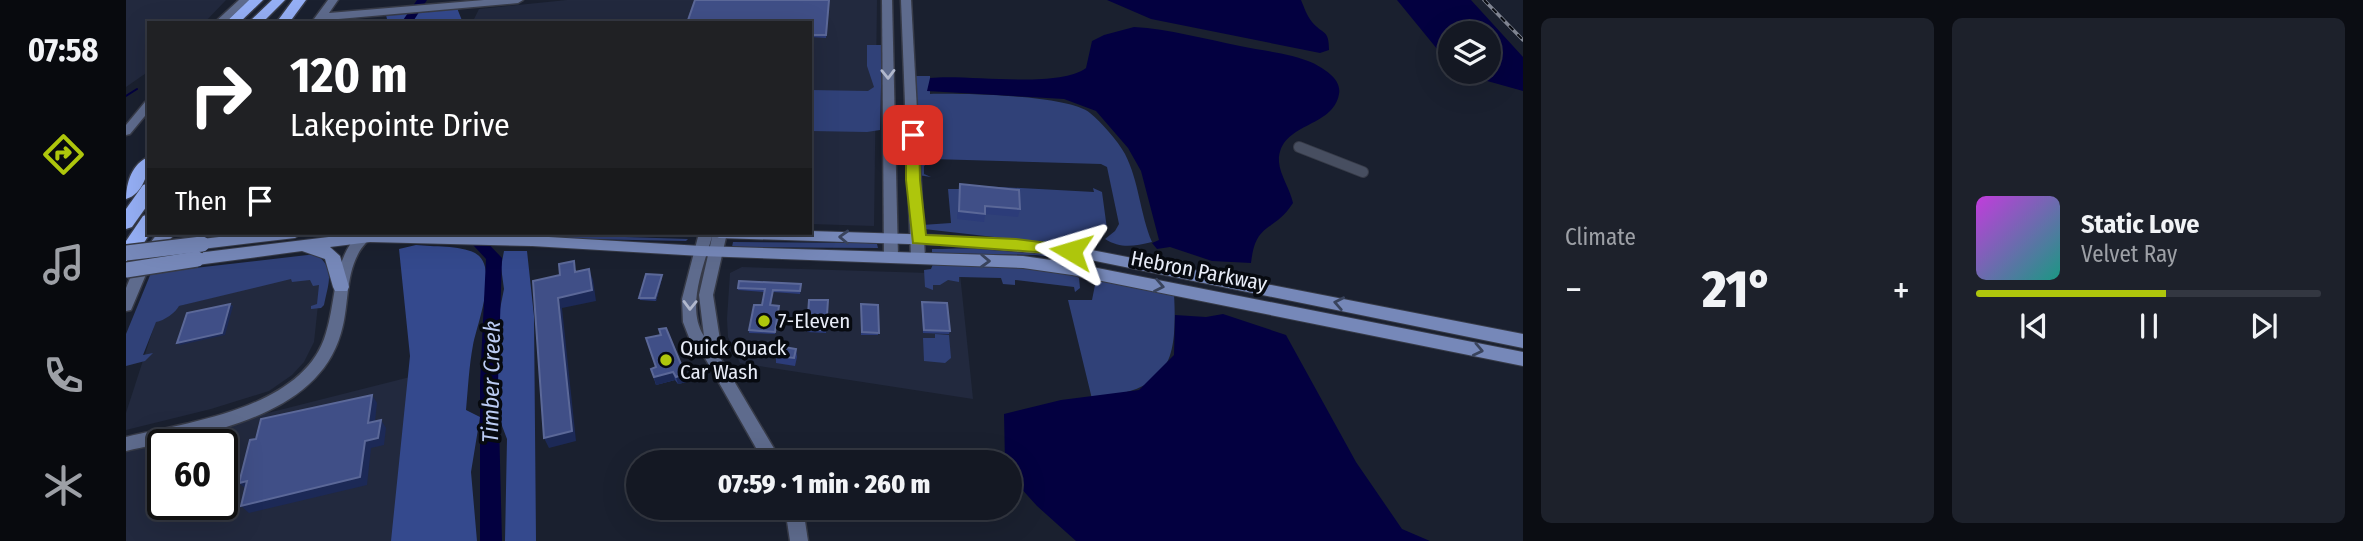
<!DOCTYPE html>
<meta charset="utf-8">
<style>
:root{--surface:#141823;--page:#1d212b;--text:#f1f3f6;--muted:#9da0a6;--line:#333741;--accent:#aec60c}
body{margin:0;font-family:"Fira Sans Condensed",sans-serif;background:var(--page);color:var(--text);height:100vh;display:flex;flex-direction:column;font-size:26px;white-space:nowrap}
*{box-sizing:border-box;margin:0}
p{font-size:23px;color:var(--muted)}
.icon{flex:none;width:38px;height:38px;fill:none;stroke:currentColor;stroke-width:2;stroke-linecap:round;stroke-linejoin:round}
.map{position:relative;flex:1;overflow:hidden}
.details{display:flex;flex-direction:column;gap:18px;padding:18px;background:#0b0d13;width:840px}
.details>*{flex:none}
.top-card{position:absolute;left:21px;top:21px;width:665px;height:214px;border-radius:0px;box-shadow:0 7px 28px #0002,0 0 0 2px var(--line);background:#202124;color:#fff;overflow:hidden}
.buttons{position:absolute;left:1312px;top:21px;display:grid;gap:14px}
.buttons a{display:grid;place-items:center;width:63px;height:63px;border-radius:50%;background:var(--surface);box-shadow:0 7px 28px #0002,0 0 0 2px var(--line);font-size:35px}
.speed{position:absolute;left:21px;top:429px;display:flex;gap:14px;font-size:35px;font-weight:700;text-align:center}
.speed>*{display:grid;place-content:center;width:91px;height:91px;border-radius:50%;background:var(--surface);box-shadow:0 7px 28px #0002,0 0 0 2px var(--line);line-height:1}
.speed .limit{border:4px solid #111;border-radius:10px;background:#fff;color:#111}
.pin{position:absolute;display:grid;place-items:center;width:60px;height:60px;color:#fff;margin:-30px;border-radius:14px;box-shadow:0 4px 10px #0006}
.me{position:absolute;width:77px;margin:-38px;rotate:277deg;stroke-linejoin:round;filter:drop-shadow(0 0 5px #0008)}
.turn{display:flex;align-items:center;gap:24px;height:147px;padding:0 28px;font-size:32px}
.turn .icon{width:91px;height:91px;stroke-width:2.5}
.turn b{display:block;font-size:49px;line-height:60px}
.then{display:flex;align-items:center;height:66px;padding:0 28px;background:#0003;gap:14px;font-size:26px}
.big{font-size:52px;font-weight:800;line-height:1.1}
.details .card{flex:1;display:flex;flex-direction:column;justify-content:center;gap:10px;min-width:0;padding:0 24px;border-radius:10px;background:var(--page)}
.song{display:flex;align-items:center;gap:21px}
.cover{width:84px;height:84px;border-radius:10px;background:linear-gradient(135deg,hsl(290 70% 55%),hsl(170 70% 35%))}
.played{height:7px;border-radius:4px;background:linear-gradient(90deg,var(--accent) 55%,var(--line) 55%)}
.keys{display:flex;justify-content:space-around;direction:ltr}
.heat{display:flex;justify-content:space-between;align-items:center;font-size:38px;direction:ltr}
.details .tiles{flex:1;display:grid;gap:18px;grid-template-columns:repeat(2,1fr)}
.trip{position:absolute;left:500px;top:450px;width:396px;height:70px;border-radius:35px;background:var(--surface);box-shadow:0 7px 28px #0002,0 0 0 2px var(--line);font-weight:800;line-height:70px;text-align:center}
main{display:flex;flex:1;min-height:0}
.tab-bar{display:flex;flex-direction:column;width:126px;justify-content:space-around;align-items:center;background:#080a0e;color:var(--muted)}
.tab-bar .icon{width:49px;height:49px}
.tab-bar .selected{color:var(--accent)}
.tab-bar b{font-size:32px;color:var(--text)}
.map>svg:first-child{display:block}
.built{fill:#22293e;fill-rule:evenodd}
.green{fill:#304178}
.forest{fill:#34498d}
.water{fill:#030040}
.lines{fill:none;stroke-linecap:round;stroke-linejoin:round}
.stream{stroke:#030040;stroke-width:2}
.river{fill:#030040;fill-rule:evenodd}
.street-casing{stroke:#373b48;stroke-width:12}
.secondary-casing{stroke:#373b48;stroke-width:3}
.primary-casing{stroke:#373b48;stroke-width:2}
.highway-casing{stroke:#373b48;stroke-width:3}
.street{stroke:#474e60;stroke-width:10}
.secondary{fill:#5e6b8d;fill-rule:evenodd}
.primary{fill:#7688b9;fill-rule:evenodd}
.highway{fill:#95aff5;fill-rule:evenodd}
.rail-casing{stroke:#808592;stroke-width:3.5}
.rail{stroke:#070a10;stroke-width:2;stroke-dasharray:6;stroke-linecap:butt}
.primary-bridge-casing{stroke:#373b48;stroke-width:18;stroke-linecap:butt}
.primary-bridge{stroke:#7688b9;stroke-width:15}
.wall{fill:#2c3c79}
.shaded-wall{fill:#1c2956}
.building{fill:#404f87;stroke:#5b6898;stroke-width:2}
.oneway{stroke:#b1b8cd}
.oneway2{stroke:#39435c}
.route{fill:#aec60c;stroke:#718108;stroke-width:2}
.poi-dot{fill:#aec60c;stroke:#070a10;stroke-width:2.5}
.labels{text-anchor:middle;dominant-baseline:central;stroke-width:7;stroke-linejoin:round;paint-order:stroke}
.street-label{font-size:21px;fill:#e8ecf7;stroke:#070a10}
.poi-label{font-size:21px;fill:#e8ecf7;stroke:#070a10;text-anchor:start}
.water-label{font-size:23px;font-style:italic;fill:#bbcbf2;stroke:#070a10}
</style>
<main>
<nav class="tab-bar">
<b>07:58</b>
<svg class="icon selected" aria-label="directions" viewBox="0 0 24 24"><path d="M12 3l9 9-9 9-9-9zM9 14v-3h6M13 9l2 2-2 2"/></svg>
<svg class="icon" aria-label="music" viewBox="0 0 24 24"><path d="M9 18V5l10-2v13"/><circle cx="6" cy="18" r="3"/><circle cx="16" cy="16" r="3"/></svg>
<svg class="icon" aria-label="phone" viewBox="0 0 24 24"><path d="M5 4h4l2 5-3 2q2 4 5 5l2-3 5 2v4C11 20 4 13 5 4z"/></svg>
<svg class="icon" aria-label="climate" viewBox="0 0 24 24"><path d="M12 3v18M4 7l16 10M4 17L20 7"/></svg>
</nav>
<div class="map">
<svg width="1397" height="541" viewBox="0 0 1397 541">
<rect width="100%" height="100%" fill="#1a202f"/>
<g class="built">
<polygon points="0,0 100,0 78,23 23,23 23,71 0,87"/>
<polygon points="441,0 751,0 748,226 684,224 684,23 346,23 353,9"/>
<polygon points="616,267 834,274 847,399 614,363 602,337 601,319 604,273"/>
<polygon points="168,277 195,277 188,342 178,362 166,375 143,391 85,409 0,430 0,413 33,311"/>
<path d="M 284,377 L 267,541 L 0,541 L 0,449 ZM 37,444 L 96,444 L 96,504 L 37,504 Z"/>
</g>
<g class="green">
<polygon points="741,45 756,45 754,130 741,132 684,131 684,90 742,91 748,87 741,66"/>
<path d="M 787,76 L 804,76 L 804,94 C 834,93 943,95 964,113 C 976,123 992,141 999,154 C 1013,181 1014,214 1026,242 C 1008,246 995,249 979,239 L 989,231 L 993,224 L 981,167 L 975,164 L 806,159 L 798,166 L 798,174 L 805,177 L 792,175 Z"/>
<polygon points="836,185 968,192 967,188 976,192 981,229 963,236 961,245 954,247 798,229 796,225 825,223 822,189 834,189"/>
<polygon points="405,234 562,239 560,241 406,238"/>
<polygon points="607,242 740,243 751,244 752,248 606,247"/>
<path d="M 806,249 C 836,249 930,244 952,260 L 910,255 L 806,253 Z"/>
<path d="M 190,254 C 210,269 202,284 198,305 L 195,308 L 185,309 L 185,306 L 191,304 L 193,285 L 187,286 L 184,280 L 166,282 L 165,279 L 53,306 C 50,312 38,321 30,322 L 17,355 L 27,353 L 19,361 L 0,366 L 0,334 L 25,273 Z"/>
<path d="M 807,264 C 834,264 935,263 953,278 L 954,288 L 949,292 L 948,287 L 889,280 L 889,285 L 877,284 L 875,278 L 833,277 L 833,282 L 822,280 L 814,285 L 807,285 L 807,290 L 799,287 L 798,270 L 805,269 Z"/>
<path d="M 970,280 L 1048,294 C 1052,367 1041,389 966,399 L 942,300 L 966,300 Z"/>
<polygon points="809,334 823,335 825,358 819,363 798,361 797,338 809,338"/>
</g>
<g class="forest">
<polygon points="331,8 337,23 262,23 260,15"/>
<path d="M 290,245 C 307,247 333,245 349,253 C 374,267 351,324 347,345 C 343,366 342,389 340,410 L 354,417 L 345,472 L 351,541 L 265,541 L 284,356 L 273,249 Z"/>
<polygon points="378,251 401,251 408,316 410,541 379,541 381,439 370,410 368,376 373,314 378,289 375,267"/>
</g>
<g class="water">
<path d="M 981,0 L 1175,0 C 1178,7 1181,16 1186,22 C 1197,35 1203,29 1203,50 L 1194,53 L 1025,19 Z"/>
<polygon points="1271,0 1345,0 1397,57 1397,91 1329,72 1363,72 1363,33 1325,33 1325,66"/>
<path d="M 1008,27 C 1043,29 1079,39 1114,46 C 1137,51 1165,53 1187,63 C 1198,69 1216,79 1213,94 C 1207,129 1152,122 1153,162 C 1154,175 1164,189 1167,203 C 1147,234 1130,220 1125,263 L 1086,261 L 1044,247 L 1031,249 L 1026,243 L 1033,240 L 1015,171 L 1002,148 L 970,111 L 938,99 L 801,91 L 804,78 C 843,74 931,89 960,68 L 966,41 L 978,35 Z"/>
<polygon points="1097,314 1160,335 1230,462 1276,529 1304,541 950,541 911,506 884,476 884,462 879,462 878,414 935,400 1013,390 1048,355 1049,315 1080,317"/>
</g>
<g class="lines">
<polyline class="stream" points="0,96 11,89"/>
<g class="river">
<polygon points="291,0 301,0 286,23 275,23"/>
<polygon points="336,233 352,233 376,258 372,383 376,541 354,541 354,383 360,259"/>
</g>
<defs>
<polyline id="street" points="1173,147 1237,172"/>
<g id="secondary">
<polygon points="113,0 123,0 99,23 88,23"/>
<polygon points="202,0 212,0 203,13 358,0 397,0 392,3 190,21 188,19"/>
<polygon points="756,0 766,0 772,257 765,262 758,257"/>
<polygon points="775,0 785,0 799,258 792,263 785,258"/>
<polygon points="23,101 23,111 4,134 0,135 0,125 19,102"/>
<polygon points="31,233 45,233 21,272 5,310 0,311 0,288 7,271"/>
<path d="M 233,233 L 248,233 C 243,240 236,246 232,254 C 219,279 223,307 215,333 C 191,419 74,434 0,451 L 0,437 C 64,422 179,408 200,333 C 211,297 206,262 233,233 Z"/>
<path d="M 573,233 L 587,233 C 579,263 559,307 578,336 L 573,295 L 587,233 L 601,233 L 587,295 L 594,340 L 592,354 L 656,462 L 638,462 L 579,358 L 564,340 L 557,322 L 556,299 Z"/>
<polygon points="659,508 677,508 682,541 664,541"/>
</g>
<g id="primary">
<polygon points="684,231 813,235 945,246 1397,334 1397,348 945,256 813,245 593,238 585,233 684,233"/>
<polygon points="33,233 50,233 35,249 25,249 22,245"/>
<polygon points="127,233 177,233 169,238 76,249 68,244 76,239"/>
<polygon points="236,233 406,236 575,246 897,256 946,263 1397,352 1397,366 946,275 897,268 575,256 406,246 244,242 204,247 214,256 223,287 221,291 209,291 207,287 199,259 176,251 71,265 63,259 71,253"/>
</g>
<g id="highway">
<polygon points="123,0 137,0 113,23 99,23"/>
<polygon points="146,0 159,0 136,23 122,23"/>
<polygon points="167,0 180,0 163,23 150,23"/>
<path d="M 23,157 C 23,172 17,194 0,199 C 0,183 6,163 23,157 Z"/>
<polygon points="23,183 23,203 6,227 0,229 0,209 17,185"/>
<polygon points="23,214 24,233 7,261 0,263 0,241 17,216"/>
</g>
</defs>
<use href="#street" class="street-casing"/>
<use href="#secondary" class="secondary-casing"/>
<use href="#primary" class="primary-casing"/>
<use href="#highway" class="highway-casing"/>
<use href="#street" class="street"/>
<use href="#secondary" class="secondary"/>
<use href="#primary" class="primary"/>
<use href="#highway" class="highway"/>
<defs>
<polyline id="rail" points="1358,0 1397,40"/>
</defs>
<use href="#rail" class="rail-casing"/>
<use href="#rail" class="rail"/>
<defs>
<g id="primary-bridge">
<polyline points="0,253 76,244"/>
<polyline points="0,270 71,259"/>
</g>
</defs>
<use href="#primary-bridge" class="primary-bridge-casing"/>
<use href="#primary-bridge" class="primary-bridge"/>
</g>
<g class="wall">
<polygon points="703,0 700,38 684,37 684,23"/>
<polygon points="834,184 894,209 892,217 859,214 858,222 831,219"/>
<polygon points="536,275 536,278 530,301 514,300 513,298"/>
<polygon points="675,284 674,294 647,292 645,305 653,306 653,309 649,334 623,333 623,330 636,305 638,292 612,290 612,288"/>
<polygon points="683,300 702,300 700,333 681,332"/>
<polygon points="796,302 824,331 823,334 797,333"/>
<polygon points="735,304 752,305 752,335 735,335"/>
<polygon points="533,329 559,374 561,382 552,384 549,380 530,385 525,369 530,367 520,338 534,335"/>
<polygon points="670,349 671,357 669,366 650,363 650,356"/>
</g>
<g class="shaded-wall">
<polygon points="463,269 467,280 470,301 436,308 450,441 423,448 418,438 432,298"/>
<polygon points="536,275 536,278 530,301 529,298"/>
<polygon points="104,304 107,306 99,335 54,345 51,343"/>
<polygon points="547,372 549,380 530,385 528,377"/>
<polygon points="559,374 561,382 552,384 550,377"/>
<polygon points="246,395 251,403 248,431 242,423"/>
<polygon points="255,420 260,428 258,445 245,448 241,485 123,513 115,506 239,441"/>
<polygon points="121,481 121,490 113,483"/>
</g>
<g class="building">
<polygon points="569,0 703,0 700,35 684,35 684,23 561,23"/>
<polygon points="834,184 893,190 894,209 859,206 859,214 833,211"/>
<polygon points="448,261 449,272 463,269 466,290 432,298 446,431 418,438 407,281 434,275 433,264"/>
<polygon points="520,274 536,275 529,298 513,298"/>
<polygon points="613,281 675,284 674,291 647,290 644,305 653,306 649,332 623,330 628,305 636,305 639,289 612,288"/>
<polygon points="683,300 702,300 700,330 681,330"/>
<polygon points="796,302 821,303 824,331 798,330"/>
<polygon points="104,304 96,333 51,343 61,313"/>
<polygon points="735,304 752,305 753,333 736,332"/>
<polygon points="540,328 559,374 550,377 547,372 528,377 525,369 530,367 520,338 535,335 533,329"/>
<polygon points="652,346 670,349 668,358 650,356"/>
<polygon points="246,395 242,423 255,420 252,438 239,441 234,477 115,506 121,481 113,483 124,440 130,439 135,419"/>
</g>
<defs><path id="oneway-chevron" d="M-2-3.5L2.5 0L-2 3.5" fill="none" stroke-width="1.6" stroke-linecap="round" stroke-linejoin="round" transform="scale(1.75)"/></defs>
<g class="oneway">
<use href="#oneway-chevron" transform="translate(762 74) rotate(89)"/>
<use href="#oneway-chevron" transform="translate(564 305) rotate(91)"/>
</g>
<g class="oneway2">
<use href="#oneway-chevron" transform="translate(718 237) rotate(-178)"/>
<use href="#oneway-chevron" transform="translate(859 261) rotate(2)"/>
<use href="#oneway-chevron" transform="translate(1033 286) rotate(11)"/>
<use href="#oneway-chevron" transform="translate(1213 303) rotate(-169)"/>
<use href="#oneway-chevron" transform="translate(1352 350) rotate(12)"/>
</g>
<polygon class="route" points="787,131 793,135 794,180 800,235 890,239 945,246 950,247 952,251 950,255 787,243 780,180 780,135"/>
<g class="poi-dot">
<circle cx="638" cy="321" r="7"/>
<circle cx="540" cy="360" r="7"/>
</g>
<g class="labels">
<g class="street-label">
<text transform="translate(1073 271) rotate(11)">Hebron Parkway</text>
</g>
<g class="poi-label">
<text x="652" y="321">7-Eleven</text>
<text x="554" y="348">Quick Quack<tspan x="554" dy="24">Car Wash</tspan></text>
</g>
<g class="water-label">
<text transform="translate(365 382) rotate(-89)">Timber Creek</text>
</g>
</g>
</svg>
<div class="buttons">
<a><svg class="icon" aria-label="layers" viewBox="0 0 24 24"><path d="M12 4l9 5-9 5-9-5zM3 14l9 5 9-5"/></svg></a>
</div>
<div class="speed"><div class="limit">60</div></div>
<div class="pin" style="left:787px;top:135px;background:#d93025"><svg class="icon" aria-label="arrive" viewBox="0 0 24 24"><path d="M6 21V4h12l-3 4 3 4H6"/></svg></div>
<svg class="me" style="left:945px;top:251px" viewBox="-20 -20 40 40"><path d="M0-17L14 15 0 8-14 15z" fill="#aec60c" stroke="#fff" stroke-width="4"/></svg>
<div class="trip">07:59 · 1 min · 260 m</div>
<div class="top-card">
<div class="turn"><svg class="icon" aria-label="right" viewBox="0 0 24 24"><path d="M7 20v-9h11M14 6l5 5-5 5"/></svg><div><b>120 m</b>Lakepointe Drive</div></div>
<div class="then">Then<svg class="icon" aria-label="arrive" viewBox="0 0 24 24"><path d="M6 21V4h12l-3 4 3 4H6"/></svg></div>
</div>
</div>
<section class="details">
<div class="tiles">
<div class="card"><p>Climate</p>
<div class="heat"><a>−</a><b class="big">21°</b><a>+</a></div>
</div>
<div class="card">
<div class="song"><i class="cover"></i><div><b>Static Love</b><p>Velvet Ray</p></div></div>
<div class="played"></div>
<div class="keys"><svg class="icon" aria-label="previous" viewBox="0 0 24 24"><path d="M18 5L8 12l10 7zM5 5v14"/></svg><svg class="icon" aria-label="pause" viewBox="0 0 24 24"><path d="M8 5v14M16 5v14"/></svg><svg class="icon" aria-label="next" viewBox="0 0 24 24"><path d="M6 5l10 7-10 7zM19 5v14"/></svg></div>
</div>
</div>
</section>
</main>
